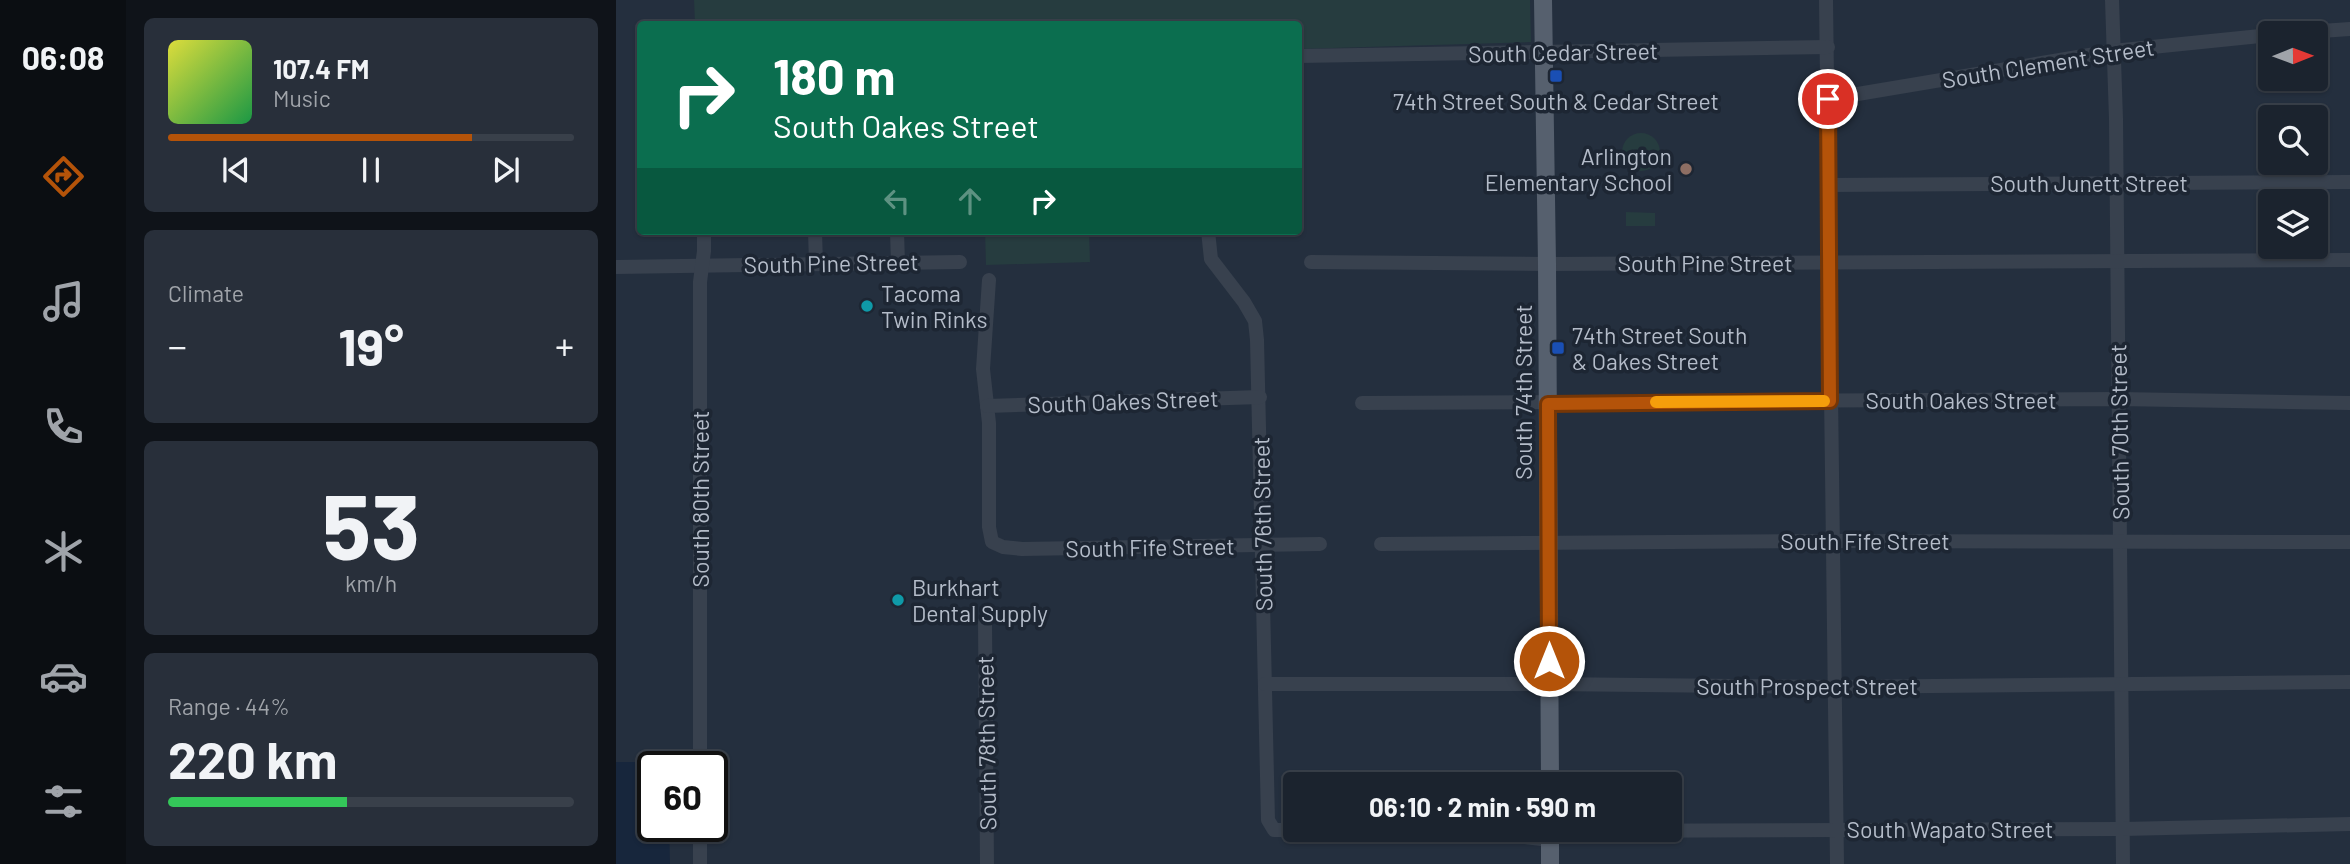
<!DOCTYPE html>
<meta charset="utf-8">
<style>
:root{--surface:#1b232e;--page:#282f3a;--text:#f1f3f6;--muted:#a0a4aa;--line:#39404a;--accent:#b45309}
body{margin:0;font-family:Barlow,sans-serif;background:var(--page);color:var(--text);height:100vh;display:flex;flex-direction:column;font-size:26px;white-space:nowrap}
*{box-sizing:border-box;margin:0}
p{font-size:23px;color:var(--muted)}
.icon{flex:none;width:38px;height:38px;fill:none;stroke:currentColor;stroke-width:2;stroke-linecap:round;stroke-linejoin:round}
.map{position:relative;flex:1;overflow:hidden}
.details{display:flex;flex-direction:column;gap:18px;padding:18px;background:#0f1319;width:490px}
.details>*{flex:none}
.guide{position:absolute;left:21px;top:21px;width:665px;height:214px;border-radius:7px;box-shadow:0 2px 5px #0004,0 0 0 2px var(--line);background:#0b6e4f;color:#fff;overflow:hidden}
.needle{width:46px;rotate:89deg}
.buttons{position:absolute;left:1642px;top:21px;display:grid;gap:14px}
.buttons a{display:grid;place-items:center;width:70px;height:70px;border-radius:7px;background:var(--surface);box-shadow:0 2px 5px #0004,0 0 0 2px var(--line);font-size:35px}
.speed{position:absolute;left:21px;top:751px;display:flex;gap:14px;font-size:35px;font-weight:700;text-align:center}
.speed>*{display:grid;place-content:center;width:91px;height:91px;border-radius:50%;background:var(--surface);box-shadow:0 2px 5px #0004,0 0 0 2px var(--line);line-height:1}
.speed .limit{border:4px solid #111;border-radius:10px;background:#fff;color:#111}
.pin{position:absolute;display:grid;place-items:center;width:60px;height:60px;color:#fff;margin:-30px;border:4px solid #fff;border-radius:50%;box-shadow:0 2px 7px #0007}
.me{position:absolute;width:77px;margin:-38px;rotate:0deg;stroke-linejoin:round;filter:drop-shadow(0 0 5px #0008)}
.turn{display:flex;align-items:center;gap:24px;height:147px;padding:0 21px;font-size:32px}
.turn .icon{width:91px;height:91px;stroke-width:2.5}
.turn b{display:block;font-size:49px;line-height:60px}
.lanes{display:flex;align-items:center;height:66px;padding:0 21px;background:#0003;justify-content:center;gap:35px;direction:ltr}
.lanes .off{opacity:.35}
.big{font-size:52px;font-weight:700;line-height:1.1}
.details .card{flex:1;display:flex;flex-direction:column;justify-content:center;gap:10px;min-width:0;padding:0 24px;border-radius:10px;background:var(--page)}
.details .dial{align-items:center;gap:0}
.dial b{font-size:91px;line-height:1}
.song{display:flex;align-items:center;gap:21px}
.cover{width:84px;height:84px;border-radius:10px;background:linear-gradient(135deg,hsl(60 70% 55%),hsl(140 70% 35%))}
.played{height:7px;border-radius:4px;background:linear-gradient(90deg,var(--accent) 75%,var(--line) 75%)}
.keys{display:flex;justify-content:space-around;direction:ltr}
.heat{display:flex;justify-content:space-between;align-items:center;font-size:38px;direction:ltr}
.charge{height:10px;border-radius:5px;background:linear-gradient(90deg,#34c759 44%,var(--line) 0)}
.trip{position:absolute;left:667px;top:772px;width:399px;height:70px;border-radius:7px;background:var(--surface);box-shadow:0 2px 5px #0004,0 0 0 2px var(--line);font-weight:700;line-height:70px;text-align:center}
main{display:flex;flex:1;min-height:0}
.dock{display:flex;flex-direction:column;width:126px;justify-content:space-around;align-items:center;background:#0b0e12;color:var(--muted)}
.dock .icon{width:49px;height:49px}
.dock .active{color:var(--accent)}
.dock b{font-size:32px;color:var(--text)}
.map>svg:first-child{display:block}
.green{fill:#263c3f}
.water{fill:#17263c}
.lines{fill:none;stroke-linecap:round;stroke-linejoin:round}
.minor{stroke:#38414e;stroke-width:14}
.major{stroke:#56606e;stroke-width:18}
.route-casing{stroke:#753606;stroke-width:18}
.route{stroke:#b45309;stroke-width:12}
.slow{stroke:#f59e0b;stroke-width:12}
.transit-dot{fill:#1a4fb4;stroke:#1d2633;stroke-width:2.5}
.education-dot{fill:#8d6e63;stroke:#1d2633;stroke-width:2.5}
.culture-dot{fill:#0f9aa8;stroke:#1d2633;stroke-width:2.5}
.labels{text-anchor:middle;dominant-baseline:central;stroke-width:7;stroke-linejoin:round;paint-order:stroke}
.street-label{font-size:23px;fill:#b4bcc9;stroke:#1d2633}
.poi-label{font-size:23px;fill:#b4bcc9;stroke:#1d2633;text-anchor:start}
</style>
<main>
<nav class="dock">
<b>06:08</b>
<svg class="icon active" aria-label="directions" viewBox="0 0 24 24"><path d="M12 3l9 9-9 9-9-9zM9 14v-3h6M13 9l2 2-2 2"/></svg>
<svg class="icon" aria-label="music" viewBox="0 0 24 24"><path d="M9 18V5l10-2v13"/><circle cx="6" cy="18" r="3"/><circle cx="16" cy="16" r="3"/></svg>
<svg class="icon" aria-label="phone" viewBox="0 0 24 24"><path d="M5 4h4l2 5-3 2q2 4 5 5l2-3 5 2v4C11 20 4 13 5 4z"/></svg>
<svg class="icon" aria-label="climate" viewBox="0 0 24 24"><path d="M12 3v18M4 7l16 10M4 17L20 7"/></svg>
<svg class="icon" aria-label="car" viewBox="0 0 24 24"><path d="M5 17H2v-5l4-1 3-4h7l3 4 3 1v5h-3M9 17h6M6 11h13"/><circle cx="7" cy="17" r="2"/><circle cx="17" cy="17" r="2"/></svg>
<svg class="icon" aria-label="filters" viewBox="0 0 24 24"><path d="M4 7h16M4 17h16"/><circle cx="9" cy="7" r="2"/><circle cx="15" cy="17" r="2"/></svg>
</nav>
<section class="details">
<div class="card">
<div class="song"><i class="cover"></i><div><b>107.4 FM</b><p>Music</p></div></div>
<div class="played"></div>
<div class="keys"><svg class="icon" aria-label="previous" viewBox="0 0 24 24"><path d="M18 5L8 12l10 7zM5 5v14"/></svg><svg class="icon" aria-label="pause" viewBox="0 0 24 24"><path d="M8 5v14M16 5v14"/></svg><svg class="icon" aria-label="next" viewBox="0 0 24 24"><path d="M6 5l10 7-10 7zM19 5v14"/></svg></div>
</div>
<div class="card"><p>Climate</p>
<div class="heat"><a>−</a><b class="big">19°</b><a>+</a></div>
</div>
<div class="card dial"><b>53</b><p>km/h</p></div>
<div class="card"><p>Range · 44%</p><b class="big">220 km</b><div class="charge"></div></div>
</section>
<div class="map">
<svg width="1734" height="864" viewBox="0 0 1734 864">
<rect width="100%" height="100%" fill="#242f3e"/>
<g class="green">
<polygon points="78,0 914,0 915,42 683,49 682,24 79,24"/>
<circle cx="1025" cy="152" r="19"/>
<polygon points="1010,212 1039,213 1039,226 1010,226"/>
<polygon points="369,231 473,231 474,262 370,265"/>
</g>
<polygon class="water" points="0,762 40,762 45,766 37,766 37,826 53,826 54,864 0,864"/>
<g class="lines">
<g class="minor">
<polyline points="1210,0 1221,864"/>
<polyline points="1496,0 1500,119 1507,864"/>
<polyline points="1677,33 1734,29"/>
<polyline points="682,56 1212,47"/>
<polyline points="1212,99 1497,51 1654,35"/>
<polyline points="1212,185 1734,182"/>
<polyline points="199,231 200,264"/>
<polyline points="281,231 282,263"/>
<polyline points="592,231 595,259 628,302 639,321 641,340 652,820 658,830 689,830"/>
<polyline points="695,262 931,264 1734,260"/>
<polyline points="0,267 344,262"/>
<polyline points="373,280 367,369 373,423 373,527 376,542 387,547 406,549 704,544"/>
<polyline points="746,403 1503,399 1734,403"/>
<polyline points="371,406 644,397"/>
<polyline points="765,544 1216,541 1734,542"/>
<polyline points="369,622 371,864"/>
<polyline points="649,684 933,684 1218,687 1734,682"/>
<polyline points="84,766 84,282 88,251 88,231"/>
<polyline points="84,826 84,864"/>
<polyline points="847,830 934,840"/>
<polyline points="934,831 1507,829 1734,824"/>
</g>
<g class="major">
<polyline points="927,0 931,264 934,784"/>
<polyline points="934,830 934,864"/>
</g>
</g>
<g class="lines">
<defs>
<polyline id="route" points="933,661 932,404 1214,401 1212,99"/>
</defs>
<use href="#route" class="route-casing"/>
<use href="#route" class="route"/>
<polyline class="slow" points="1040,402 1208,401"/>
</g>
<g class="transit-dot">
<rect x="933" y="69" width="14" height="14" rx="3.5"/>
<rect x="935" y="341" width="14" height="14" rx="3.5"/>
</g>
<circle class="education-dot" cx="1070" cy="169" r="7"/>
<g class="culture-dot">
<circle cx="251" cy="306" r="7"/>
<circle cx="282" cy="600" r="7"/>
</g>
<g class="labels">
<g class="street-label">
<text transform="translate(947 52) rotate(-1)">South Cedar Street</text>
<text transform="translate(1432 63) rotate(-9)">South Clement Street</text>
<text x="1473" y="183">South Junett Street</text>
<text transform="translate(215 263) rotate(-1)">South Pine Street</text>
<text x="1089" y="263">South Pine Street</text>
<text transform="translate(907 392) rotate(-90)">South 74th Street</text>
<text x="1345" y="400">South Oakes Street</text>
<text transform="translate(507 401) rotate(-2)">South Oakes Street</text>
<text transform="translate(1503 432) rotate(-91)">South 70th Street</text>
<text transform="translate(84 499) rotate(-90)">South 80th Street</text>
<text transform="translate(646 524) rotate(-91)">South 76th Street</text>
<text x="1249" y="541">South Fife Street</text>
<text transform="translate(534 547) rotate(-1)">South Fife Street</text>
<text x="1191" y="686">South Prospect Street</text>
<text transform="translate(370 743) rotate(-91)">South 78th Street</text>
<text x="1334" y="829">South Wapato Street</text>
</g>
<g class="poi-label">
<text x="940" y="101" text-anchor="middle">74th Street South &amp; Cedar Street</text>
<text x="1056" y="156" text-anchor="end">Arlington<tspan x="1056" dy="26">Elementary School</tspan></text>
<text x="265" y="293">Tacoma<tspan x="265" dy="26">Twin Rinks</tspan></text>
<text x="956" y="335">74th Street South<tspan x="956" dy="26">&amp; Oakes Street</tspan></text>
<text x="296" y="587">Burkhart<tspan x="296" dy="26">Dental Supply</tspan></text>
</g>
</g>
</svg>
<div class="buttons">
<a><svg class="needle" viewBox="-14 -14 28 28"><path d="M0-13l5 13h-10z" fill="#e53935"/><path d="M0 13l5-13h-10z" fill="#a0a4aa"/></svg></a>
<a><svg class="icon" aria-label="search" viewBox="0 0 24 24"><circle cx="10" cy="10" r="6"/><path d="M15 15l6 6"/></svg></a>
<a><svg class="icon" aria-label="layers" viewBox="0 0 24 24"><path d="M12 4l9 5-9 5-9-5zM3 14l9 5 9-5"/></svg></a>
</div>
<div class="speed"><div class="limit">60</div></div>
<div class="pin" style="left:1212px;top:99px;background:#d93025"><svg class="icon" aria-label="arrive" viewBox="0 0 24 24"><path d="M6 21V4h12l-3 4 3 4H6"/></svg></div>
<svg class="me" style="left:933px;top:661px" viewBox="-20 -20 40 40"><circle r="17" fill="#b45309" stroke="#fff" stroke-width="3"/><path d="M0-11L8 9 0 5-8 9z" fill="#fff"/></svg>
<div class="trip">06:10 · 2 min · 590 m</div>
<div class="guide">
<div class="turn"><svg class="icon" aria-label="right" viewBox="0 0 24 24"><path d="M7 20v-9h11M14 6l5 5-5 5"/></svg><div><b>180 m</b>South Oakes Street</div></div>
<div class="lanes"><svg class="icon off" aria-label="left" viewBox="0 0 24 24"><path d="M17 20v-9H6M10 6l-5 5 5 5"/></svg><svg class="icon off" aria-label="ahead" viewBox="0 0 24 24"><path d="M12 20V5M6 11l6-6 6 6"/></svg><svg class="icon" aria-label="right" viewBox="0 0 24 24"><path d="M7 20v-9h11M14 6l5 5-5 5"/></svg></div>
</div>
</div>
</main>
